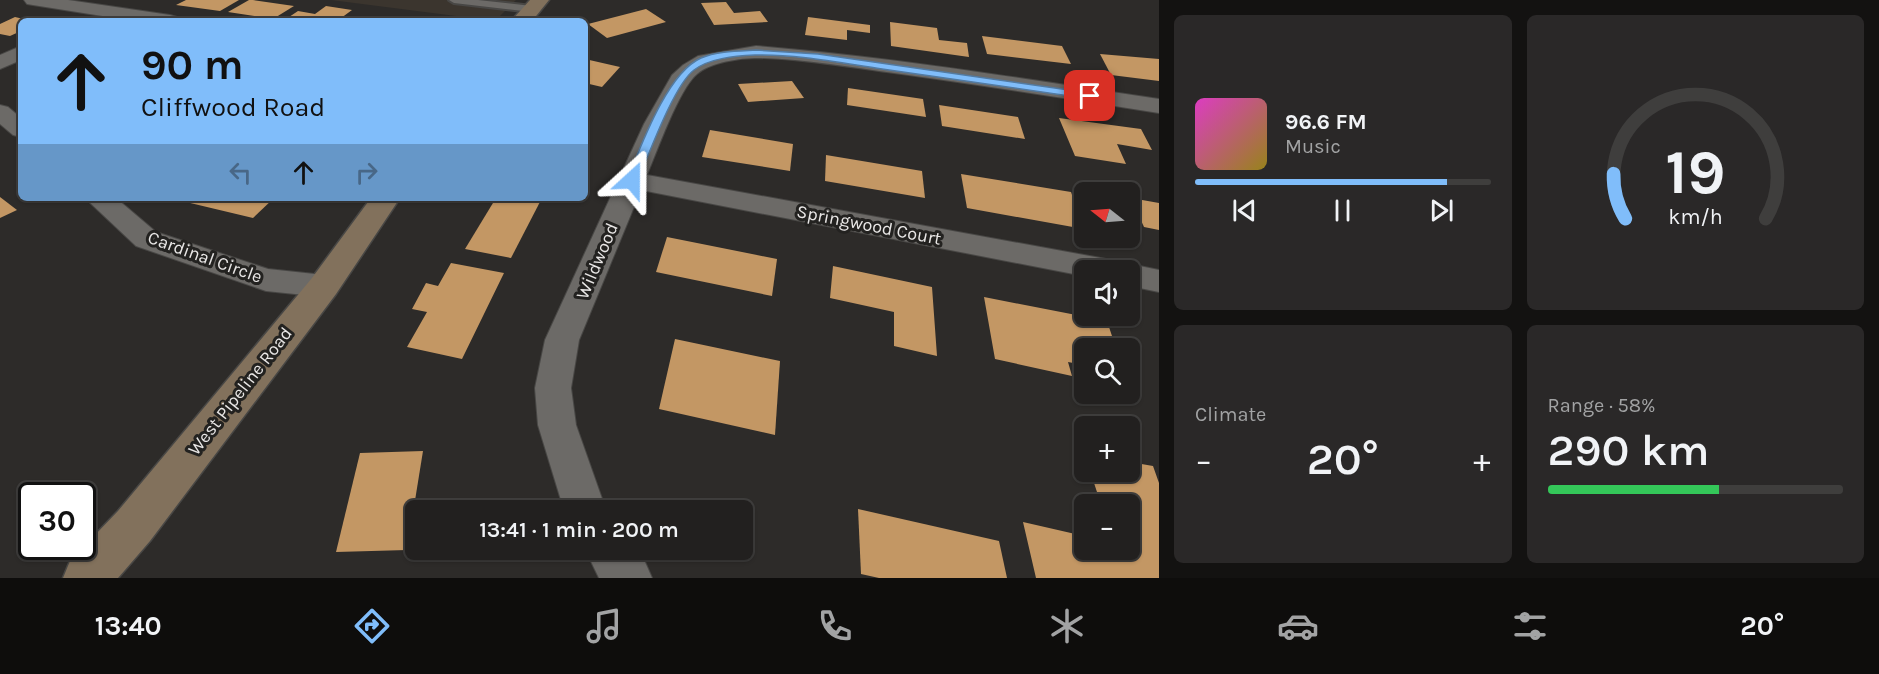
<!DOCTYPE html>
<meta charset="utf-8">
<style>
:root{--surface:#22201f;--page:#2a2828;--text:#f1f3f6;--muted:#a2a3a4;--line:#3f3e3d;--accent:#80bdfa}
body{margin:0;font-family:Karla,sans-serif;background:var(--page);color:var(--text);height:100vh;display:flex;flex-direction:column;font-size:22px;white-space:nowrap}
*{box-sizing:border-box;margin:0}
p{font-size:20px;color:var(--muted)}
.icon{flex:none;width:33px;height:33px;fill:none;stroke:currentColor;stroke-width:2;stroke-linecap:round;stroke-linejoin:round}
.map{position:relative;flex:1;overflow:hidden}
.drawer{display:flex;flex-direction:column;gap:15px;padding:15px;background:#131211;width:720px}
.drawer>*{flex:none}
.top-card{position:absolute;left:18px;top:18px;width:570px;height:183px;border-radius:9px;box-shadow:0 2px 4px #0004,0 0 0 2px var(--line);background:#80bdfa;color:#111;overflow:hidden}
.needle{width:39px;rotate:287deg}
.fabs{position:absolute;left:1074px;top:182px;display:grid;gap:12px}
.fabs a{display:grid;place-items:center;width:66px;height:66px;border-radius:9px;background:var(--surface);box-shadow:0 2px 4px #0004,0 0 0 2px var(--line);font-size:30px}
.speed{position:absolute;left:18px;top:482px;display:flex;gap:12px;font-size:30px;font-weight:700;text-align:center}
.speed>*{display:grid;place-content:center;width:78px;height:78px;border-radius:50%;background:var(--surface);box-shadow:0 2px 4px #0004,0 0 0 2px var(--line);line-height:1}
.speed .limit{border:3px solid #111;border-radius:9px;background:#fff;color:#111}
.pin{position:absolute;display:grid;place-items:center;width:51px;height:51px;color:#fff;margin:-26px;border-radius:12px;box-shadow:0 3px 9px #0006}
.me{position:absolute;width:66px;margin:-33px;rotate:24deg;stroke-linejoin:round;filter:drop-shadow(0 0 4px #0008)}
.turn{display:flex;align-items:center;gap:21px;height:126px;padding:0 24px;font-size:27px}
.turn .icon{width:78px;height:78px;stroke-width:2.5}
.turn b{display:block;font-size:42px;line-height:51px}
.lanes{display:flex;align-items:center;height:57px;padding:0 24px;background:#0003;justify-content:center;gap:30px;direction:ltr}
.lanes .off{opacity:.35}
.big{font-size:45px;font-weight:600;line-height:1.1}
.drawer .tile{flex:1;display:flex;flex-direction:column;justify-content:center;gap:9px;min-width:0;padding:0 21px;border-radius:9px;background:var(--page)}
.drawer .dial{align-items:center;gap:0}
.dial svg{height:156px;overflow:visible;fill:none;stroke:var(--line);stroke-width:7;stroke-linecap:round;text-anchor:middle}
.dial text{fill:var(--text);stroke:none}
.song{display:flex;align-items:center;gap:18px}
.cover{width:72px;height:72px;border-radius:9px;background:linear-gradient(135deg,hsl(310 70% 55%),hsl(50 70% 35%))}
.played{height:6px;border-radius:3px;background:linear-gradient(90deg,var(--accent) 85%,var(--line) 85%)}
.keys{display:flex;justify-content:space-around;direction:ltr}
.heat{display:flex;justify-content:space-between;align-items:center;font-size:33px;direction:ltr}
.charge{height:9px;border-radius:4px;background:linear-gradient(90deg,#34c759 58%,var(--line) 0)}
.drawer .tiles{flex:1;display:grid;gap:15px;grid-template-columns:repeat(2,1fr)}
.trip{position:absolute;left:405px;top:500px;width:348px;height:60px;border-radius:9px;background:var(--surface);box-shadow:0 2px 4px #0004,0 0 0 2px var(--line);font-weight:600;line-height:60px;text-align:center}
.tab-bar{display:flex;height:96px;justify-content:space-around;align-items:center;background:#0e0d0c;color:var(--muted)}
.tab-bar .icon{width:42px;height:42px}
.tab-bar .active{color:var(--accent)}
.tab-bar b{font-size:27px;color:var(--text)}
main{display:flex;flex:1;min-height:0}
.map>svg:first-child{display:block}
.built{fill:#3b352e}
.building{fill:#c39764}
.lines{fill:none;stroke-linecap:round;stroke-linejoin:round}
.service-casing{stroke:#484745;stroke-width:4}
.minor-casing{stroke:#484745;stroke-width:2}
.secondary-casing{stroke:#484745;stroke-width:3}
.service{fill:#6c6a67;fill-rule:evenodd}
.minor{fill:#6c6a67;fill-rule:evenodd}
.secondary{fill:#82715c;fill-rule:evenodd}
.route{fill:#80bdfa;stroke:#537ba2;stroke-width:1.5}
.labels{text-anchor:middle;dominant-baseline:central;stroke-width:6;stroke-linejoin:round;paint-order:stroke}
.street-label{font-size:18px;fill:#e9e7e6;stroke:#232220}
</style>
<main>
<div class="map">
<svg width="1159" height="578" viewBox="0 0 1159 578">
<rect width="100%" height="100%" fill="#2d2b29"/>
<polygon class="built" points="331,0 516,0 495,21"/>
<g class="building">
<polygon points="186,0 239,0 220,11 176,5"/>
<polygon points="249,0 253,0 294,6 273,19 228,12"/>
<polygon points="726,2 734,13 760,11 768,22 714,25 701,3"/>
<polygon points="326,6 352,10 337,21 283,21 298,11 315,14"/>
<polygon points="646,9 666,22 607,38 588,24"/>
<polygon points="15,17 32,21 21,21 21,31 10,36 0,34 0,24"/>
<polygon points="808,17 870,25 870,33 847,30 847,40 805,35"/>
<polygon points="890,22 937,28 939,40 967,43 969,57 891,46"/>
<polygon points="982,36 1062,46 1071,64 987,54"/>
<polygon points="1100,54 1159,59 1159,81 1111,75"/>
<polygon points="585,59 620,67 602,87 585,83"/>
<polygon points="792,81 804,98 748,102 738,84"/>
<polygon points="848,88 923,99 926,117 847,105"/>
<polygon points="939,105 1018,117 1025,139 942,126"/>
<polygon points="1059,118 1141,129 1152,150 1117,144 1126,164 1075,156"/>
<polygon points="710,130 793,144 790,171 702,157"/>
<polygon points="826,155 922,171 925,198 825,181"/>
<polygon points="961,174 1071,192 1084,229 967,208"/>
<polygon points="0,197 17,210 0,218"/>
<polygon points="191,198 274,198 253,218 186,202"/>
<polygon points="496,198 542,198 511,258 465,249"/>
<polygon points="1131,198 1159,203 1159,230 1144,227"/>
<polygon points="667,237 777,259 772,296 656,272"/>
<polygon points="451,263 504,273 462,359 407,347 427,312 412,309 426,283 438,286"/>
<polygon points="833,266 932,287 937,356 894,346 894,312 830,298"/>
<polygon points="984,297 1107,321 1116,348 1084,348 1084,365 1068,362 1072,376 995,359"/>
<polygon points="675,339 780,361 775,435 659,409"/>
<polygon points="423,451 407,550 336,552 360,453"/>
<polygon points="1130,462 1153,466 1159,483 1159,578 1036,578 1023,522 1084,536 1084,549 1130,549 1130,504 1101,504 1090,471 1130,471"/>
<polygon points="858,509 999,541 1007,578 879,578 861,574"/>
</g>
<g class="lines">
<defs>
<polygon id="service" points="449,0 478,0 532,6 537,9 532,12 454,3"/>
<g id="minor">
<polygon points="24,0 68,0 170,15 177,17 179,21 134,21 33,5 27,4"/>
<polygon points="21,46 21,60 0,69 0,55"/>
<path d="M 756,46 C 891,57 1025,79 1159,99 L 1159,113 C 1071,99 982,85 894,73 C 849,67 803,59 758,58 C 740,58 711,62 697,74 C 679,89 657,151 647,175 L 1106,259 L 1117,262 L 1120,267 L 1130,264 L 1159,270 L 1159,292 L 1130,286 L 1130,270 L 1084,270 L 1084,276 L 641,190 L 579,340 L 571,388 L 576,425 L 606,510 L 564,510 L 538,425 L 535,388 L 545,340 L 644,124 L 672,75 L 683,65 L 698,56 Z"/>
<polygon points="0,105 8,107 21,118 21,137 13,135 0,124"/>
<polygon points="85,198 116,198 156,232 268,269 324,275 335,278 340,286 335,294 324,297 266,291 136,246"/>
<polygon points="585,549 632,549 645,562 652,578 599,578"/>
</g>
<g id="secondary">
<polygon points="530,0 549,0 532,21 511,21"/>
<polygon points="371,198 400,198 336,294 150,541 118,578 63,578 70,561 118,511 312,278"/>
</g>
</defs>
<use href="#service" class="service-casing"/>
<use href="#minor" class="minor-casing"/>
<use href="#secondary" class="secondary-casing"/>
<use href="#service" class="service"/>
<use href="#minor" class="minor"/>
<use href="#secondary" class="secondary"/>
</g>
<path class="route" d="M 756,50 L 818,54 L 1090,93 L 1095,96 L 1090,99 C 1021,89 952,79 882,69 C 841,63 797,54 755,55 C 735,56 710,58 694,70 C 674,85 649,154 638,180 L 636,182 L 628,182 L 627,180 C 641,146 667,73 701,58 C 717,51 739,51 756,50 Z"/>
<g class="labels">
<g class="street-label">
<text transform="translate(869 225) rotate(11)">Springwood Court</text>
<text transform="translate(205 257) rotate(20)">Cardinal Circle</text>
<text transform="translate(597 261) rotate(-67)">Wildwood</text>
<text transform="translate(240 391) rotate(-52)">West Pipeline Road</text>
</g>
</g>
</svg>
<div class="fabs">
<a><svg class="needle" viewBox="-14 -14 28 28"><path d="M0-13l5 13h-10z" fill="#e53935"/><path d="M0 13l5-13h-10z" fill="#a2a3a4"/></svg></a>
<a><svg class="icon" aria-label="sound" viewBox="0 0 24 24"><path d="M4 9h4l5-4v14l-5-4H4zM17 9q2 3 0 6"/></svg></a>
<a><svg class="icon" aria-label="search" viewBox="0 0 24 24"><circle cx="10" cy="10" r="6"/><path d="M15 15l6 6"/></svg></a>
<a>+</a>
<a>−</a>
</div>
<div class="speed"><div class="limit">30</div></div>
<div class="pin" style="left:1090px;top:96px;background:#d93025"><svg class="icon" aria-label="arrive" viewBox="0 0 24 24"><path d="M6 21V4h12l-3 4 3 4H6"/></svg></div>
<svg class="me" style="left:632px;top:180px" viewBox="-20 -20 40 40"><path d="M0-17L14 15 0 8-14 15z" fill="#80bdfa" stroke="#fff" stroke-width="4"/></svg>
<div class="trip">13:41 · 1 min · 200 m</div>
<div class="top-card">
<div class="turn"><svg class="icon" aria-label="ahead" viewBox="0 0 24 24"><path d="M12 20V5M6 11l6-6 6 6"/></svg><div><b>90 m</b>Cliffwood Road</div></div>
<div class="lanes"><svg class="icon off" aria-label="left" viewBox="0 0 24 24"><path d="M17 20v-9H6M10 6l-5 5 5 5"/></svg><svg class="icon" aria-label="ahead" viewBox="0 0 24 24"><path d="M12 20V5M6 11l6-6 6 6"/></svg><svg class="icon off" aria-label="right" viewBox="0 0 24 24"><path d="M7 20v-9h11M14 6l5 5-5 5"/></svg></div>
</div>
</div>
<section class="drawer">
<div class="tiles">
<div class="tile">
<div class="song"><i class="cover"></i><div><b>96.6 FM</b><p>Music</p></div></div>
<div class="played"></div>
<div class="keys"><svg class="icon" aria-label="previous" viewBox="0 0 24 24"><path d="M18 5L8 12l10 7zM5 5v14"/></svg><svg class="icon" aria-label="pause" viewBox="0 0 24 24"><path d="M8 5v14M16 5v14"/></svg><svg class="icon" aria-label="next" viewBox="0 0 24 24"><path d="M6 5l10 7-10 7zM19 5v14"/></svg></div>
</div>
<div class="tile dial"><svg viewBox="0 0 100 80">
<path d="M14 69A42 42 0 1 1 86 69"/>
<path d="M14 69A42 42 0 0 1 8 46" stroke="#80bdfa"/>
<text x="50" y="56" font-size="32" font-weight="700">19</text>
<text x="50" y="72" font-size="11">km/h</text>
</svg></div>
<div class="tile"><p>Climate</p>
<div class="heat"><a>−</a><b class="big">20°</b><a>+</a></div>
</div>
<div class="tile"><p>Range · 58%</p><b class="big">290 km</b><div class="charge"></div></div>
</div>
</section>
</main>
<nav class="tab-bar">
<b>13:40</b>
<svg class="icon active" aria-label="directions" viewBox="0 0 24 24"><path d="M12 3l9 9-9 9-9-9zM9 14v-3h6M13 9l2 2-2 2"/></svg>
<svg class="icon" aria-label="music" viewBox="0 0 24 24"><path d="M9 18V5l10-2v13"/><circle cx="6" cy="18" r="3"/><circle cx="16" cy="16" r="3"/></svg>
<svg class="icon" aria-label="phone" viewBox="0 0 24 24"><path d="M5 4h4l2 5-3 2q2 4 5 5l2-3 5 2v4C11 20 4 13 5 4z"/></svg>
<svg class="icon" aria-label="climate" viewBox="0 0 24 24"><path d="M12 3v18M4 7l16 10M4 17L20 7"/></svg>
<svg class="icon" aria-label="car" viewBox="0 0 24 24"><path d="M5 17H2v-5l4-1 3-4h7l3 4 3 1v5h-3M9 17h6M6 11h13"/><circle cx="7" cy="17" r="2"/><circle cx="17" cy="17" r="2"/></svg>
<svg class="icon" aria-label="filters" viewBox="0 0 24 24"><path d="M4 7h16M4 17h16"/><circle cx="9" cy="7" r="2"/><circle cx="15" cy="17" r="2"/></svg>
<b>20°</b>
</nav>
